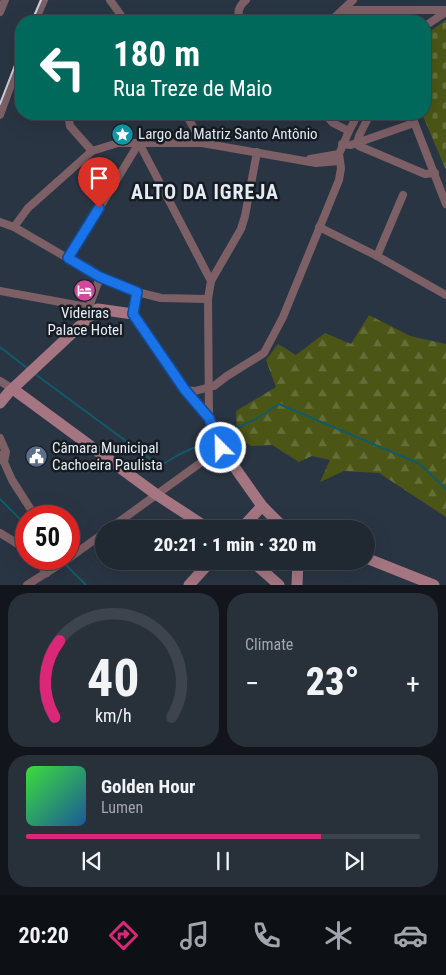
<!DOCTYPE html>
<meta charset="utf-8">
<style>
:root{--surface:#202832;--page:#28303a;--text:#f1f3f6;--muted:#a2a6ac;--line:#3d444d;--accent:#db2777}
body{margin:0;font-family:"Roboto Condensed",sans-serif;background:var(--page);color:var(--text);height:100vh;display:flex;flex-direction:column;font-size:19px;white-space:nowrap}
*{box-sizing:border-box;margin:0}
p{font-size:16px;color:var(--muted)}
.icon{flex:none;width:28px;height:28px;fill:none;stroke:currentColor;stroke-width:2;stroke-linecap:round;stroke-linejoin:round}
.map{position:relative;height:585px;overflow:hidden}
.sheet{display:flex;flex-direction:column;gap:8px;padding:8px;background:#12161c;flex:1}
.sheet>*{flex:none}
.guide{position:absolute;left:15px;top:15px;width:416px;height:105px;border-radius:20px;box-shadow:0 5px 20px #0002,0 0 0 1px var(--line);background:#00695c;color:#fff;overflow:hidden}
.speed{position:absolute;left:15px;top:505px;display:flex;gap:10px;font-size:25px;font-weight:700;text-align:center}
.speed>*{display:grid;place-content:center;width:65px;height:65px;border-radius:50%;background:var(--surface);box-shadow:0 5px 20px #0002,0 0 0 1px var(--line);line-height:1}
.speed .limit{border:8px solid #d22;background:#fff;color:#111}
.pin{position:absolute;display:grid;place-items:center;width:42px;height:42px;color:#fff;margin:-51px -21px;border-radius:50% 50% 50% 0;rotate:-45deg;box-shadow:0 0 5px #0007}
.pin .icon{rotate:45deg}
.me{position:absolute;width:55px;margin:-28px;rotate:337deg;stroke-linejoin:round;filter:drop-shadow(0 0 4px #0008)}
.turn{display:flex;align-items:center;gap:18px;height:105px;padding:0 15px;font-size:22px}
.turn .icon{width:65px;height:65px;stroke-width:2.5}
.turn b{display:block;font-size:35px;line-height:42px}
.big{font-size:38px;font-weight:800;line-height:1.1}
.sheet .tile{flex:1;display:flex;flex-direction:column;justify-content:center;gap:8px;min-width:0;padding:0 18px;border-radius:20px;background:var(--page)}
.sheet .dial{align-items:center;gap:0}
.dial svg{height:130px;overflow:visible;fill:none;stroke:var(--line);stroke-width:7;stroke-linecap:round;text-anchor:middle}
.dial text{fill:var(--text);stroke:none}
.song{display:flex;align-items:center;gap:15px}
.cover{width:60px;height:60px;border-radius:8px;background:linear-gradient(135deg,hsl(120 70% 55%),hsl(210 70% 35%))}
.played{height:5px;border-radius:2px;background:linear-gradient(90deg,var(--accent) 75%,var(--line) 75%)}
.keys{display:flex;justify-content:space-around;direction:ltr}
.heat{display:flex;justify-content:space-between;align-items:center;font-size:28px;direction:ltr}
.sheet .tiles{flex:1;display:grid;gap:8px;grid-template-columns:1fr 1fr}
.tile:last-child{grid-column:span 2}
.trip{position:absolute;left:95px;top:520px;width:280px;height:50px;border-radius:25px;background:var(--surface);box-shadow:0 5px 20px #0002,0 0 0 1px var(--line);font-weight:800;line-height:50px;text-align:center}
.tabs{display:flex;height:80px;justify-content:space-around;align-items:center;background:#0d1014;color:var(--muted)}
.tabs .icon{width:35px;height:35px}
.tabs .active{color:var(--accent)}
.tabs b{font-size:22px;color:var(--text)}
.map>svg:first-child{display:block}
.forest{fill:url(#forest-firs)}
.cemetery{fill:url(#cemetery-stones)}
.lines{fill:none;stroke-linecap:round;stroke-linejoin:round}
.stream{stroke:#115a6a;stroke-width:2}
.street{stroke:#7d5f66;stroke-width:8}
.secondary{stroke:#a57682;stroke-width:11}
.rail{stroke:#c8d1db;stroke-width:2}
.route-casing{stroke:#114b97;stroke-width:12}
.route{stroke:#1a73e8;stroke-width:9}
.labels{text-anchor:middle;dominant-baseline:central;stroke-width:5;stroke-linejoin:round;paint-order:stroke}
.poi-label{font-size:15px;fill:#e4ecf5;stroke:#171c23;text-anchor:start}
.district-label{font-size:20px;font-weight:bold;letter-spacing:1px;fill:#e4ecf5;stroke:#171c23}
</style>
<div class="map">
<svg width="446" height="585" viewBox="0 0 446 585">
<defs>
<pattern id="forest-firs" width="22" height="20" patternUnits="userSpaceOnUse" patternTransform="scale(1.25)"><rect width="22" height="20" fill="#4b5616"/><path d="M5 1l3.5 6h-7zM16 11l3.5 6h-7z" fill="#656e38"/></pattern>
<pattern id="cemetery-stones" width="16" height="16" patternUnits="userSpaceOnUse" patternTransform="scale(1.25)"><rect width="16" height="16" fill="#4b5616"/><path d="M2 7V4a2 2 0 0 1 4 0v3zM10 15v-3a2 2 0 0 1 4 0v3z" fill="#656e38"/></pattern>
</defs>
<rect width="100%" height="100%" fill="#2a3543"/>
<polygon class="forest" points="369,315 410,336 446,344 446,517 379,473 344,471 320,482 330,460 312,456 299,462 272,445 251,446 237,436 236,411 276,387 266,360 278,344 296,355 325,333 351,344"/>
<polygon class="cemetery" points="446,20 446,170 422,114 425,114 425,35"/>
<g class="lines">
<g class="stream">
<polyline points="0,347 27,368"/>
<polyline points="35,374 160,466 178,455 213,439"/>
<polyline points="221,435 256,419 279,404 420,464 446,489"/>
<polyline points="0,499 26,525"/>
<polyline points="65,564 86,585"/>
</g>
<g class="street">
<polyline points="110,0 125,21"/>
<polyline points="343,10 446,10"/>
<polyline points="0,12 5,0"/>
<polyline points="35,21 44,0"/>
<path d="M 241,21 C 236,13 239,6 246,0"/>
<polyline points="331,21 353,0"/>
<polyline points="425,26 446,12"/>
<polyline points="73,114 69,120 70,126 92,151"/>
<polyline points="186,114 202,143"/>
<polyline points="370,114 359,136 357,143 359,146 425,174 435,173"/>
<polyline points="411,114 446,204"/>
<polyline points="0,115 21,57"/>
<polyline points="349,131 358,114"/>
<polyline points="139,143 211,281 208,299 209,418"/>
<polyline points="342,144 351,145 414,123"/>
<polyline points="310,159 339,154"/>
<polyline points="0,222 14,227 100,277 137,292 161,298 208,299"/>
<polyline points="14,227 28,208 92,151 118,143 202,143 316,163 339,161"/>
<polyline points="319,227 377,256 446,295"/>
<polyline points="377,256 403,195"/>
<polyline points="69,258 139,143"/>
<polyline points="211,281 241,229 245,216 257,152"/>
<polyline points="0,291 98,309"/>
<polyline points="89,307 100,277"/>
<polyline points="133,314 137,292"/>
<polyline points="0,381 13,389"/>
<polyline points="185,390 195,391 214,386 227,376 264,353 283,317 339,180 341,168 339,154 349,131 333,123 325,114"/>
<polyline points="0,438 6,452 4,462 0,455"/>
<polyline points="4,462 12,480 35,516"/>
<polyline points="109,529 221,448"/>
<polyline points="0,533 26,549"/>
<polyline points="69,558 104,533"/>
<polyline points="35,559 47,573"/>
<polyline points="27,585 68,559"/>
</g>
<g class="secondary">
<polyline points="13,389 157,495 209,529"/>
<polyline points="0,403 9,392 98,309 133,314 185,390 209,418 221,448 262,506 285,529"/>
<polyline points="241,529 262,506"/>
<polyline points="366,558 434,585"/>
<polyline points="252,561 279,585"/>
<polyline points="189,585 211,561"/>
<polyline points="297,585 298,561"/>
</g>
<g class="rail">
<polyline points="32,21 41,0"/>
<polyline points="0,104 21,50"/>
</g>
</g>
<g class="lines">
<defs>
<polyline id="route" points="99,208 68,258 100,277 137,292 133,314 185,390 209,418 221,448"/>
</defs>
<use href="#route" class="route-casing"/>
<use href="#route" class="route"/>
</g>
<defs>
<symbol id="sight-disc" viewBox="-11 -11 22 22"><circle r="9.5" fill="#0f9aa8" stroke="#171c23"/><path d="M0-6L1.8-2.2L6-1.7L2.9 1.2L3.7 5.4L0 3.3L-3.7 5.4L-2.9 1.2L-6-1.7L-1.8-2.2Z" fill="#fff"/></symbol>
<symbol id="hotel-disc" viewBox="-11 -11 22 22"><circle r="9.5" fill="#d1479c" stroke="#171c23"/><path d="M-6-4.5h1.5V1H6V5H4.5V3h-9V5H-6ZM-4 0a1.8 1.8 0 1 1 3.6 0ZM.5 0V-2.5h3Q6-2.5 6 0Z" fill="#fff"/></symbol>
<symbol id="civic-disc" viewBox="-11 -11 22 22"><circle r="9.5" fill="#5c6f8a" stroke="#171c23"/><path d="M-.6-6.5H3V-4.5H.6V-3L4-1V1h2V6H-6V1h2V-1L-.6-3ZM-1.2 2.5V6h2.4V2.5Z" fill="#fff"/></symbol>
</defs>
<g fill-rule="evenodd">
<use href="#sight-disc" x="110" y="122" width="25" height="25"/>
<use href="#hotel-disc" x="72" y="278" width="25" height="25"/>
<use href="#civic-disc" x="24" y="444" width="25" height="25"/>
</g>
<g class="labels">
<g class="poi-label">
<text x="138" y="134">Largo da Matriz Santo Antônio</text>
<text x="85" y="313" text-anchor="middle">Videiras<tspan x="85" dy="17">Palace Hotel</tspan></text>
<text x="52" y="448">Câmara Municipal<tspan x="52" dy="17">Cachoeira Paulista</tspan></text>
</g>
<g class="district-label">
<text x="205" y="192">ALTO DA IGREJA</text>
</g>
</g>
</svg>
<div class="speed"><div class="limit">50</div></div>
<div class="pin" style="left:99px;top:208px;background:#d93025"><svg class="icon" aria-label="arrive" viewBox="0 0 24 24"><path d="M6 21V4h12l-3 4 3 4H6"/></svg></div>
<svg class="me" style="left:221px;top:448px" viewBox="-20 -20 40 40"><circle r="17" fill="#1a73e8" stroke="#fff" stroke-width="3"/><path d="M0-11L8 9 0 5-8 9z" fill="#fff"/></svg>
<div class="trip">20:21 · 1 min · 320 m</div>
<div class="guide">
<div class="turn"><svg class="icon" aria-label="left" viewBox="0 0 24 24"><path d="M17 20v-9H6M10 6l-5 5 5 5"/></svg><div><b>180 m</b>Rua Treze de Maio</div></div>
</div>
</div>
<section class="sheet">
<div class="tiles">
<div class="tile dial"><svg viewBox="0 0 100 80">
<path d="M14 69A42 42 0 1 1 86 69"/>
<path d="M14 69A42 42 0 0 1 17 22" stroke="#db2777"/>
<text x="50" y="56" font-size="32" font-weight="700">40</text>
<text x="50" y="72" font-size="11">km/h</text>
</svg></div>
<div class="tile"><p>Climate</p>
<div class="heat"><a>−</a><b class="big">23°</b><a>+</a></div>
</div>
<div class="tile">
<div class="song"><i class="cover"></i><div><b>Golden Hour</b><p>Lumen</p></div></div>
<div class="played"></div>
<div class="keys"><svg class="icon" aria-label="previous" viewBox="0 0 24 24"><path d="M18 5L8 12l10 7zM5 5v14"/></svg><svg class="icon" aria-label="pause" viewBox="0 0 24 24"><path d="M8 5v14M16 5v14"/></svg><svg class="icon" aria-label="next" viewBox="0 0 24 24"><path d="M6 5l10 7-10 7zM19 5v14"/></svg></div>
</div>
</div>
</section>
<nav class="tabs">
<b>20:20</b>
<svg class="icon active" aria-label="directions" viewBox="0 0 24 24"><path d="M12 3l9 9-9 9-9-9zM9 14v-3h6M13 9l2 2-2 2"/></svg>
<svg class="icon" aria-label="music" viewBox="0 0 24 24"><path d="M9 18V5l10-2v13"/><circle cx="6" cy="18" r="3"/><circle cx="16" cy="16" r="3"/></svg>
<svg class="icon" aria-label="phone" viewBox="0 0 24 24"><path d="M5 4h4l2 5-3 2q2 4 5 5l2-3 5 2v4C11 20 4 13 5 4z"/></svg>
<svg class="icon" aria-label="climate" viewBox="0 0 24 24"><path d="M12 3v18M4 7l16 10M4 17L20 7"/></svg>
<svg class="icon" aria-label="car" viewBox="0 0 24 24"><path d="M5 17H2v-5l4-1 3-4h7l3 4 3 1v5h-3M9 17h6M6 11h13"/><circle cx="7" cy="17" r="2"/><circle cx="17" cy="17" r="2"/></svg>
</nav>
